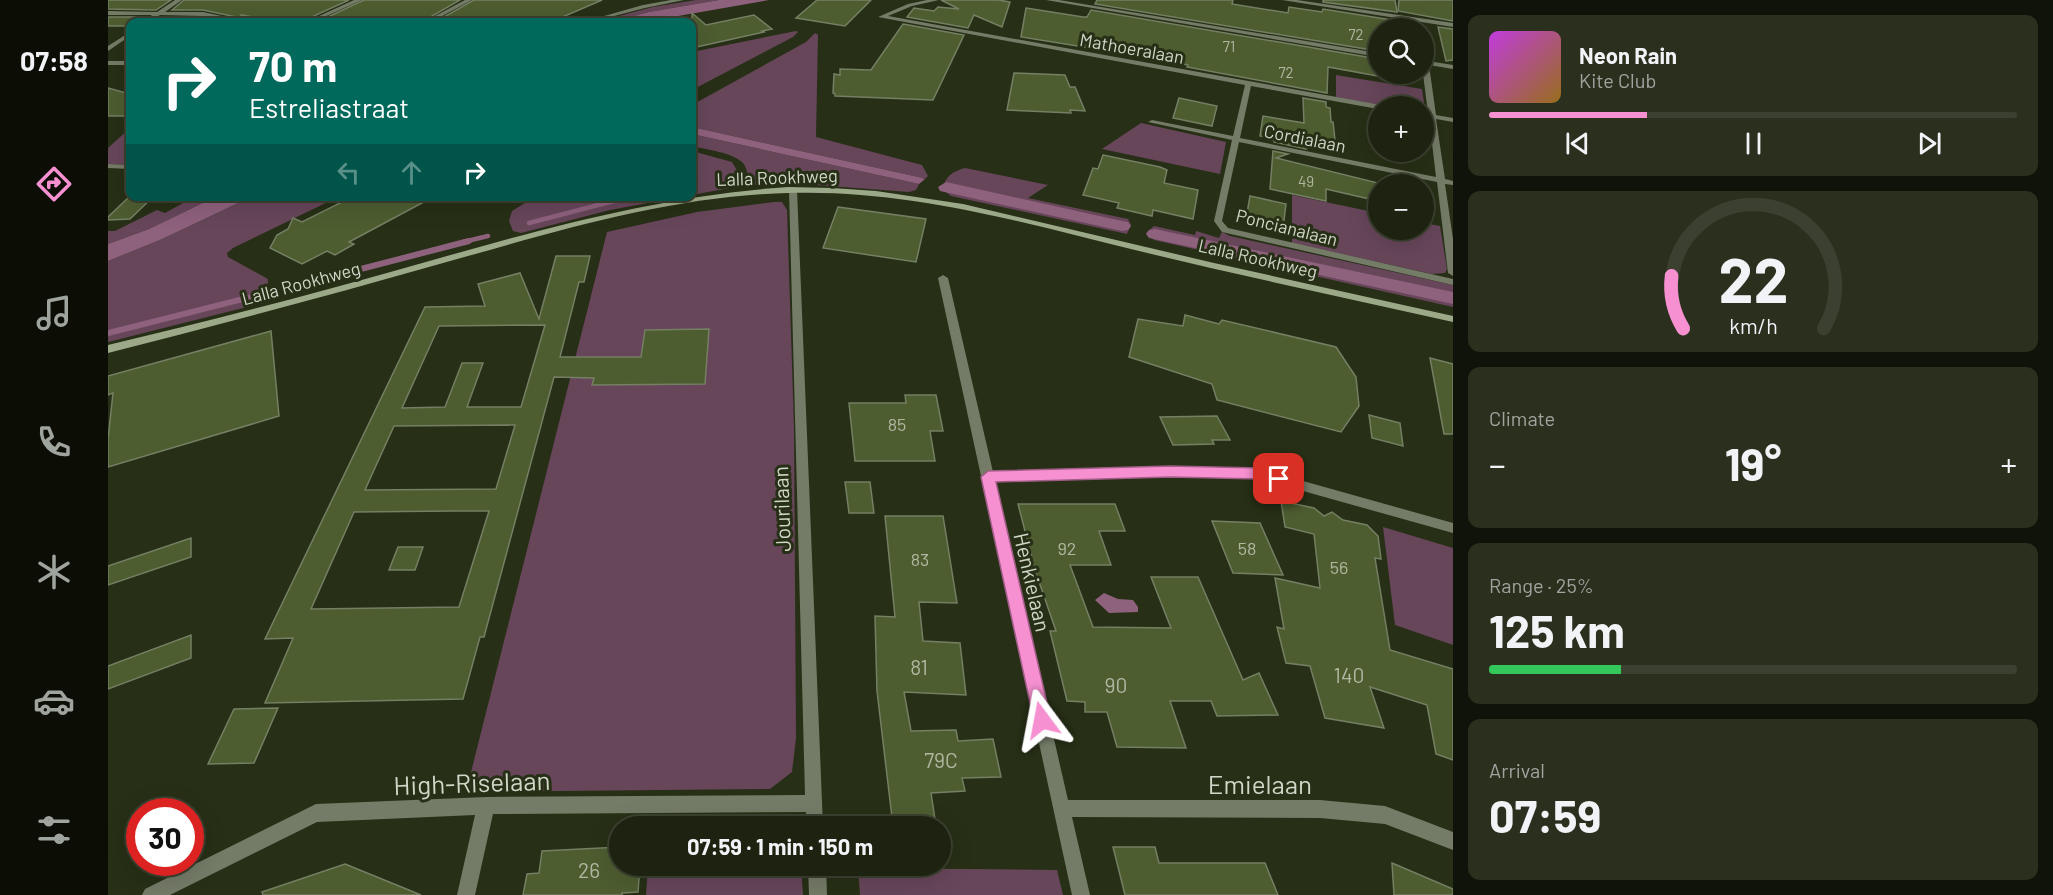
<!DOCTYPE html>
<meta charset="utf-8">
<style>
:root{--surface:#1d2310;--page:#2a2f1e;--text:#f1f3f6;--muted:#a0a49f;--line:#3b4030;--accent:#f690d0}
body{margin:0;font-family:Barlow,sans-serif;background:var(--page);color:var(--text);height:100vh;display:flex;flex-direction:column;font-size:22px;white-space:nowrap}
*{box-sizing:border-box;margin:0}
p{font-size:20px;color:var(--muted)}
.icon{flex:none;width:33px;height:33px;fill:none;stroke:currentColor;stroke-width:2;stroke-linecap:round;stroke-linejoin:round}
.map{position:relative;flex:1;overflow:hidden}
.panel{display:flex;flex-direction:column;gap:15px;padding:15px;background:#101309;width:600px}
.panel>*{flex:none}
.guide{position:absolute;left:18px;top:18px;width:570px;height:183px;border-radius:12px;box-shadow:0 6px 24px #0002,0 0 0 2px var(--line);background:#00695c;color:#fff;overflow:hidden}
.fabs{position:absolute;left:1260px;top:18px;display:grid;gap:12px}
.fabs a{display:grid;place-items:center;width:66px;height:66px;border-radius:50%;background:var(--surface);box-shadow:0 6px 24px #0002,0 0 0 2px var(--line);font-size:30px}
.speed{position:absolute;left:18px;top:798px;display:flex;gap:12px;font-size:30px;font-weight:700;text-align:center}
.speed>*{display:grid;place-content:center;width:78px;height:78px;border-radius:50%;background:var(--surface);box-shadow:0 6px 24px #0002,0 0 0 2px var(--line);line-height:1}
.speed .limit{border:9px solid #d22;background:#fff;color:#111}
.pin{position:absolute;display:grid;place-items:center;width:51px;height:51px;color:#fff;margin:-26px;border-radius:12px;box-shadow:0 3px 9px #0006}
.me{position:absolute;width:66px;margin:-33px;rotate:347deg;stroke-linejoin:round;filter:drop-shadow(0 0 4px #0008)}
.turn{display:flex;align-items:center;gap:21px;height:126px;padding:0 24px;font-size:27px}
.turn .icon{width:78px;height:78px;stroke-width:2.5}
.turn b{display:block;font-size:42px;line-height:51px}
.lanes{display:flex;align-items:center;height:57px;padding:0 24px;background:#0003;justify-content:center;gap:30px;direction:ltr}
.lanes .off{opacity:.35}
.big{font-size:45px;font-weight:700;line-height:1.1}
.panel .widget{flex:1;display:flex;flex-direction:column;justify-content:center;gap:9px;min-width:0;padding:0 21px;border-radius:12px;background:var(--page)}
.panel .dial{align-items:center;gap:0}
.dial svg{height:156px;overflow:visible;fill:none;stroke:var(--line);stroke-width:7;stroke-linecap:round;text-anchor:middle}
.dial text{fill:var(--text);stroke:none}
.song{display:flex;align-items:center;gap:18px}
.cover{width:72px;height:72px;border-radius:9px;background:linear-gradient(135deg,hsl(290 70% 55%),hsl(40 70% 35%))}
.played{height:6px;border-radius:3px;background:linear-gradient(90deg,var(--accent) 30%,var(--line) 30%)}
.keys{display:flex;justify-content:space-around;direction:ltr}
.heat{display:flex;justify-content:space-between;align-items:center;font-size:33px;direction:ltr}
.charge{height:9px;border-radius:4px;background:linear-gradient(90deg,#34c759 25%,var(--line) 0)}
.trip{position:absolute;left:501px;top:816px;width:342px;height:60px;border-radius:30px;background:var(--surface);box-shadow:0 6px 24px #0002,0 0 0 2px var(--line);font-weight:700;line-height:60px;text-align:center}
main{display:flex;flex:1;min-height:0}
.menu{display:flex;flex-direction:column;width:108px;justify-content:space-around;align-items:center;background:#0c0e06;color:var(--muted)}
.menu .icon{width:42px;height:42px}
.menu .selected{color:var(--accent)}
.menu b{font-size:27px;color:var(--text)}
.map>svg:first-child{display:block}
.green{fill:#67465a}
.water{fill:#8e617d}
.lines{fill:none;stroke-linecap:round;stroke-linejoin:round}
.stream-far1{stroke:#8e617d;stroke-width:4.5}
.stream{stroke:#8e617d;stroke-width:6}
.canal{fill:#8e617d;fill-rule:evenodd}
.building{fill:#4d5d30;stroke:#747f63;stroke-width:1.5;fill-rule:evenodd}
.street{fill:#747b67;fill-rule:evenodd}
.secondary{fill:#9ca988;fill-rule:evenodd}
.route{fill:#f690d0;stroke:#a05e87;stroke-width:1.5}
.labels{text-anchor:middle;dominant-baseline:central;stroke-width:6;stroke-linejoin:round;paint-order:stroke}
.far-number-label{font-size:15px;fill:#b0b8a2}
.far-street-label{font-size:18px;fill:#d1d7c8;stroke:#272f16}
.number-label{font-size:18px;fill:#b0b8a2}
.street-label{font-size:21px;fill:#d1d7c8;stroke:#272f16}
.near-number-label{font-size:21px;fill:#b0b8a2}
.near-street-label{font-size:26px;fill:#d1d7c8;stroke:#272f16}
</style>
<main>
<nav class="menu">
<b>07:58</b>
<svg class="icon selected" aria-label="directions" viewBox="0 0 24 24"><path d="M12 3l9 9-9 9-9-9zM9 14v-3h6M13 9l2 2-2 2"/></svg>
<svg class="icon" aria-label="music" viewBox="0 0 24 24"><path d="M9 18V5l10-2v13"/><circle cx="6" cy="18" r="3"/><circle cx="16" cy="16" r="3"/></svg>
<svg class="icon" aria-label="phone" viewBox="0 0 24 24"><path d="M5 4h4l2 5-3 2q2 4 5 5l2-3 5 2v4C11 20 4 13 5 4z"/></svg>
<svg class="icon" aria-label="climate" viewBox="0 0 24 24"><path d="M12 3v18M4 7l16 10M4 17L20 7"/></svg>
<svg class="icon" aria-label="car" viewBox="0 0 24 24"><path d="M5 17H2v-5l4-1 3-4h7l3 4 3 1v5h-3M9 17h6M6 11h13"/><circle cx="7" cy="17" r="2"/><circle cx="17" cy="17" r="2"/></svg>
<svg class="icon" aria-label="filters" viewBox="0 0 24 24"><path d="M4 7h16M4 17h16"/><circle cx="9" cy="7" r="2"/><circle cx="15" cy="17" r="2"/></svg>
</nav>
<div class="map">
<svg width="1345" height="895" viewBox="0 0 1345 895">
<rect width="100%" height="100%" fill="#272f16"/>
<g class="green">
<polygon points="588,0 611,0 541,12 503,22 488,22 545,7"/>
<polygon points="688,31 690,32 685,37 584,90 584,52"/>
<polygon points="707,33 710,35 708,137 814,165 820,176 816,180 815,178 584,127 584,105 698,42"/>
<polygon points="1228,75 1314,89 1317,109 1316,110 1316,106 1277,106 1228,98"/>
<polygon points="1033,123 1118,142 1112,174 994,149"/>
<polygon points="22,128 22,165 0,164 0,148"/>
<path d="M 584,134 L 811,184 L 808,190 L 801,192 L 695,184 L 645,185 C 639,178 640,169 635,163 C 624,152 599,150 584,146 Z"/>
<polygon points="584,151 624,162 630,172 632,186 584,195"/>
<path d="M 857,168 L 940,185 L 920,198 L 1020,219 L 1023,225 L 1019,234 L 843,196 L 835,190 C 836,177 845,171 857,168 Z"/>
<polygon points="1184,195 1270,213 1270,230 1316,230 1316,223 1332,226 1339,269 1337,273 1324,274 1184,243"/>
<polygon points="428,196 572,196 572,197 502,210 413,233 405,231 401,221 404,211"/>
<polygon points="77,197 107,197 41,229 0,244 0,231 7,231 49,210 57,213 77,202 71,199"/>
<polygon points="143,197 230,197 125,248 119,253 120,257 160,279 159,302 0,342 0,261 52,240"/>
<polygon points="666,202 674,202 679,210 686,427 688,738 684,772 662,789 358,792 499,232 589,212"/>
<polygon points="1046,226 1087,235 1088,231 1111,238 1114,232 1122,236 1345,285 1345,307 1046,240 1038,233"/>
<polygon points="1275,527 1345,548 1345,645 1287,625"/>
<polygon points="545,814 665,817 676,820 685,826 544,826"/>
<polygon points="540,866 693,866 695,895 538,895"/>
<polygon points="750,868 949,870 955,895 752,895"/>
</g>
<g class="water">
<polygon points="611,0 661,0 536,22 503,22 541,12"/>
<polygon points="584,127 815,178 816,180 811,184 584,134"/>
<polygon points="107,197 143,197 52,240 0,261 0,244 41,229"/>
<polygon points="996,593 1010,599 1025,600 1030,607 1030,612 1001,613 987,600"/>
</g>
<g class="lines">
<g class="stream-far1">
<polyline points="421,223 525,196"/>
<polyline points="355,242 380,236"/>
</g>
<g class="stream">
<polyline points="191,285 361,241"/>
<polyline points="0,333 159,293"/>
</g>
<g class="canal">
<polygon points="838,182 1014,221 1020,222 1023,226 1020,230 1014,231 832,191 830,187"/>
<polygon points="1047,229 1345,292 1345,304 1041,238 1038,234 1041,230"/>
</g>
</g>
<g class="building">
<polygon points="0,0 63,0 48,10 0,9"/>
<polygon points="76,0 241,0 197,20 196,22 174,22 133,15 133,18 95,10 64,10"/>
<polygon points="256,0 352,0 314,22 209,22"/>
<polygon points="366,0 494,0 443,22 327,22"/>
<polygon points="709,0 763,0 737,26 688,18"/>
<polygon points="833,0 891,0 902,2 894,27 866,15 860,28 799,17 806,8 826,11 830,7 851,9"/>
<polygon points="989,0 1125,0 1124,4 1180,13 1181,7 1214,12 1215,9 1290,21 1292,28 1270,28 1270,51 987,4"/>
<polygon points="1215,0 1287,0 1289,12 1215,2"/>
<polygon points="1291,0 1345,0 1345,21 1290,11"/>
<polygon points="918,8 975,17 979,17 983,10 1270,59 1270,76 1220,67 1219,93 1079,67 1080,65 1051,59 913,37"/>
<polygon points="584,13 598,25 646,15 664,29 654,31 656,32 584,48"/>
<polygon points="0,17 37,17 33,22 22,22 22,26 0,26"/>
<polygon points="53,17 95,18 121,22 44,22"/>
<polygon points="795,24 856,35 825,100 727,96 727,94 725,93 726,74 732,75 732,69 763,70"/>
<polygon points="1330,27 1345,29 1345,60 1338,61"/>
<polygon points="906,73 957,75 962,87 967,87 977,111 962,110 963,113 899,110"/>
<polygon points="0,88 22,94 22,116 0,116"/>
<polygon points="1071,98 1109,106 1104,126 1065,118"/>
<polygon points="1195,98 1218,102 1218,107 1222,108 1223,122 1225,122 1227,140 1198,149 1166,142 1166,139 1152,136 1155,116 1196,123"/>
<polygon points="1165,151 1180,154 1168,158 1270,183 1270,201 1218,189 1218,201 1162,189"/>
<polygon points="995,155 1052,167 1059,170 1056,183 1090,190 1085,219 1045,210 1044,216 1009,208 1011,203 975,195 985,168 990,169"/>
<polygon points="22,196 46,196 22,219 0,220 0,217"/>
<polygon points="246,196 327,196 241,242 246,244 227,255 219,251 194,264 162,248 169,235 180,229 185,218 194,222"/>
<polygon points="1142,196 1178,204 1175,228 1138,219"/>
<polygon points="730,207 818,219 808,262 715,248"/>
<path d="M 448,256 L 482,256 L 476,282 L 471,282 L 452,357 L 533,357 L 537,330 L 601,329 L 597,384 L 484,385 L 486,378 L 446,377 L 376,637 L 372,637 L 355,699 L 157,703 L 185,638 L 157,639 L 317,307 L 377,306 L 370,284 L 412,273 L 431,319 ZM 437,325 L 413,407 L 359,407 L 375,363 L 354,363 L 337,407 L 294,408 L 331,326 ZM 407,425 L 388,489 L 257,490 L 286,426 ZM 346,511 L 381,511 L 351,607 L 203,609 L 246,512 Z"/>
<polygon points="1077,315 1111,324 1114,320 1228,347 1248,377 1251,406 1233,432 1109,400 1104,384 1021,357 1030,319 1075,326"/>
<polygon points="163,331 171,416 0,467 0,439 5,393 0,395 0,376"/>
<polygon points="1322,358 1345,364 1345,434 1336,434"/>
<polygon points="797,395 828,395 835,431 822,431 827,461 747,461 741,403 798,403"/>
<polygon points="1261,415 1292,423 1295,446 1264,438"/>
<polygon points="1109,416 1122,440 1104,440 1106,444 1065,445 1052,417"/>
<polygon points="737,482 762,482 766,513 741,513"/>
<polygon points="1173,501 1206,508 1216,516 1224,512 1235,520 1259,525 1270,536 1273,559 1267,558 1282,650 1345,669 1345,760 1328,754 1319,705 1262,687 1276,728 1217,718 1202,666 1178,663 1169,627 1176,629 1167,578 1212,588 1206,534 1177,527"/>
<polygon points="910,504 1007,504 1017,531 991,531 1003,565 962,565 985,627 1063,628 1043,577 1090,577 1135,680 1151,673 1170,715 1109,716 1103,701 1062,701 1078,748 1009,747 999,712 977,712 977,702 959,701 942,631 948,631 927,570"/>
<polygon points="777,516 835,516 849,603 811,602 815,641 852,643 858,695 796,692 803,731 848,730 850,741 885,739 893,777 854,778 857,791 823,793 828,826 785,826 769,691 767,616 787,617"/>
<polygon points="1104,521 1152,523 1175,575 1125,573"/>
<polygon points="83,538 83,557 0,585 0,566"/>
<polygon points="290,547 315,547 307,570 281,570"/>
<polygon points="83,635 83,658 0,689 0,666"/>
<polygon points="170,708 146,763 100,764 126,709"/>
<polygon points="512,847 512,866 532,866 530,892 514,893 514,895 415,895 419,874 431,873 434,851"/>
<polygon points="1005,847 1047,847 1051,863 1157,863 1170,895 1017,895"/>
<polygon points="1284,863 1345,889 1345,895 1286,895"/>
<polygon points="237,864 313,895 155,895 154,892"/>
</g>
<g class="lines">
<g class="street">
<polygon points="67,0 74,0 57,12 95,12 142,22 132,22 95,16 52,15 41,22 35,22 44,15 0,15 0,11 49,12"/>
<polygon points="246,0 254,0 205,22 198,22"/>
<polygon points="357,0 364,0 323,22 316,22"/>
<polygon points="563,0 576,0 537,8 483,22 475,22 535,5"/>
<polygon points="819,0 831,0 804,6 780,16 1273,105 1270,109 1143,86 1132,138 1328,177 1321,118 1316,117 1316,113 1320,113 1315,74 1316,52 1319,54 1320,61 1345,65 1345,69 1321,65 1328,115 1345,118 1345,122 1328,119 1337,179 1345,181 1345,185 1337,184 1345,239 1345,276 1340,273 1329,182 1131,142 1114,221 1120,228 1345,279 1345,285 1114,232 1106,221 1124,140 1040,122 1044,120 1125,136 1137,85 770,17 800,4"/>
<polygon points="938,0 951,0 1270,53 1270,57"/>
<polygon points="1174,0 1189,0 1345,23 1345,27"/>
<polygon points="22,32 22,36 0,51 0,46"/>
<rect x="0" y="61" width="22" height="4"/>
<polygon points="0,164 22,165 22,169 0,168"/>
<polygon points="685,187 689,190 715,826 699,826 698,812 385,814 367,895 349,895 367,815 209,822 62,895 34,895 37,889 208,804 378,797 697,795 681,190"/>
<polygon points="835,275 840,278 885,472 1061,466 1152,469 1345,523 1345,533 1152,479 1061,476 887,482 960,800 1212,800 1277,806 1345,832 1345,850 1277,824 1212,818 964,817 982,895 964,895 830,278"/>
<polygon points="700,866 718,866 719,895 701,895"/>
</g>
<path class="secondary" d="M 680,187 L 724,188 L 768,191 L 855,204 L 1106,263 L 1345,316 L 1345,322 C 1239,298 1133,276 1027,250 C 914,222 798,189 680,193 C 560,196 443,233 328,265 C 219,296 110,325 0,353 L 0,345 C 96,322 191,298 286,271 C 417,234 543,196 680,187 Z"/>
</g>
<polygon class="route" points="1062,466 1152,468 1176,475 1178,479 1176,483 1171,485 1152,479 1062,477 888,482 943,720 940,726 934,728 927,726 873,477 880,471"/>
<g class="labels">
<g class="far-number-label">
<text x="1248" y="34">72</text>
<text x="1121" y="46">71</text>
<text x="1178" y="72">72</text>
<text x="1198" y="181">49</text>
</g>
<g class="far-street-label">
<text transform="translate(1024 48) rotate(10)">Mathoeralaan</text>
<text transform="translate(1197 138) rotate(11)">Cordialaan</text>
<text transform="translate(669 177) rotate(-2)">Lalla Rookhweg</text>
<text transform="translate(1179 227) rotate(14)">Poncianalaan</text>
<text transform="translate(1150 258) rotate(13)">Lalla Rookhweg</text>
<text transform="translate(193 283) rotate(-15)">Lalla Rookhweg</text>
</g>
<g class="number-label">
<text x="789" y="424">85</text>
<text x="959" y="548">92</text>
<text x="1139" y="548">58</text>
<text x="812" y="559">83</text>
<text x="1231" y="567">56</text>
</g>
<g class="street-label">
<text transform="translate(673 509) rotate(-92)">Jourilaan</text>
<text transform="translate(925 582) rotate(77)">Henkielaan</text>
</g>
<g class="near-number-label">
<text x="811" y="666">81</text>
<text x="1241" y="674">140</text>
<text x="1008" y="684">90</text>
<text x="833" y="759">79C</text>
<text x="481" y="869">26</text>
</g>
<g class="near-street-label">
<text transform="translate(364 782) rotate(-2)">High-Riselaan</text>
<text x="1152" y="783">Emielaan</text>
</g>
</g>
</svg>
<div class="fabs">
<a><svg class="icon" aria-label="search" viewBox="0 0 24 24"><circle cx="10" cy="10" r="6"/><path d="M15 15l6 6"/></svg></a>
<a>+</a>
<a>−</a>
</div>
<div class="speed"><div class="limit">30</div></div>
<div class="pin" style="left:1171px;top:479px;background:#d93025"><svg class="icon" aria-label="arrive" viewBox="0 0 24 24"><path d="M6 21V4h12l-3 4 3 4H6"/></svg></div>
<svg class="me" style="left:934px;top:720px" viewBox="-20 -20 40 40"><path d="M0-17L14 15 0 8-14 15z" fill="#f690d0" stroke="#fff" stroke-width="4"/></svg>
<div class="trip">07:59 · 1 min · 150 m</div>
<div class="guide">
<div class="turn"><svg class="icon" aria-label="right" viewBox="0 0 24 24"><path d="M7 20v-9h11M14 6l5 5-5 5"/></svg><div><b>70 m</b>Estreliastraat</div></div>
<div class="lanes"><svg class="icon off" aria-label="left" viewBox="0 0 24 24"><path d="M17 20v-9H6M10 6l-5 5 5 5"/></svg><svg class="icon off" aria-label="ahead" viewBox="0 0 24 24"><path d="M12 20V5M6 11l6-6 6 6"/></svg><svg class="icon" aria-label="right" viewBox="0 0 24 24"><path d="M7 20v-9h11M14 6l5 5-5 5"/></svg></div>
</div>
</div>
<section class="panel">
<div class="widget">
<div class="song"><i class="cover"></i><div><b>Neon Rain</b><p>Kite Club</p></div></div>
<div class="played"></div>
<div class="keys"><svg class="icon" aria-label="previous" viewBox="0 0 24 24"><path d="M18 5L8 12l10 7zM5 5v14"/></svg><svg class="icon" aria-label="pause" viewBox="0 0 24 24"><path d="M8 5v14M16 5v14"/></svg><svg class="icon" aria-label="next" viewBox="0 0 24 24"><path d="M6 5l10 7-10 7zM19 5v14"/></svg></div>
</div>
<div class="widget dial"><svg viewBox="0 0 100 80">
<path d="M14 69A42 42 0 1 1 86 69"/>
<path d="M14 69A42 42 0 0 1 8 42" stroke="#f690d0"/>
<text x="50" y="56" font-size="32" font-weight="700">22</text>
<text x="50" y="72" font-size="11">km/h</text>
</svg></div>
<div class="widget"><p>Climate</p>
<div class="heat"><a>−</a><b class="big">19°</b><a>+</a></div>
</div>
<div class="widget"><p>Range · 25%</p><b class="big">125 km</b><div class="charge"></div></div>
<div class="widget"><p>Arrival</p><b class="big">07:59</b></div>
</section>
</main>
